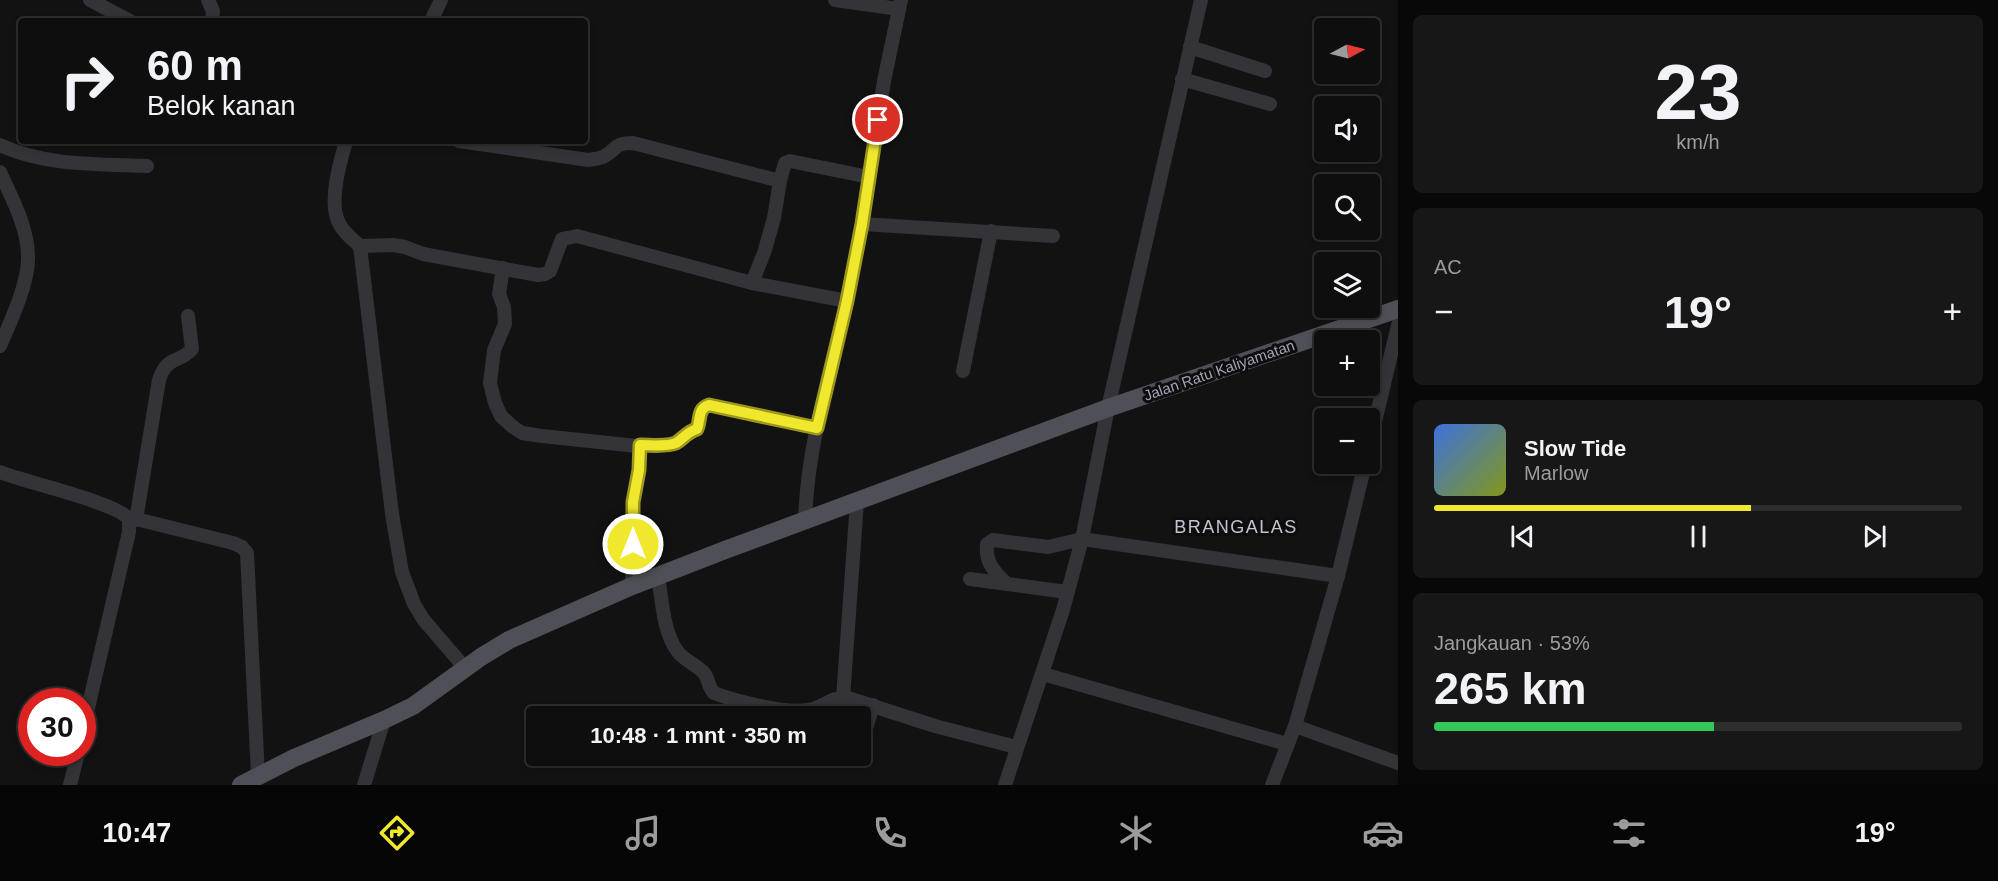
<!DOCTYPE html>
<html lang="id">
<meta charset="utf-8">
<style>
:root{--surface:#0e0e0e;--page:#171717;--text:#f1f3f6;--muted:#9b9c9e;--line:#2e2e2e;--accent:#f0e82d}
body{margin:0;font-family:Helvetica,sans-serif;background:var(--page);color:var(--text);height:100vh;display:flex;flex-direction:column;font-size:22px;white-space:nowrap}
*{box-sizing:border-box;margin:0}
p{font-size:20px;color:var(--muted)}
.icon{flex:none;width:33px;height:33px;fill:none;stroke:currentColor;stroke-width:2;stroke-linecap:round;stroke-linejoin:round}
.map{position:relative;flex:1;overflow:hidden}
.panel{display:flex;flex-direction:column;gap:15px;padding:15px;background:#080808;width:600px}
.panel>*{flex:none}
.top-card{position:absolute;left:18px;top:18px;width:570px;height:126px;border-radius:6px;box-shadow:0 3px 9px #0003,0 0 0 2px var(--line);background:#0e0e0e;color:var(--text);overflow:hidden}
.needle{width:39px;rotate:83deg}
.tools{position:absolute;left:1314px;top:18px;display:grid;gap:12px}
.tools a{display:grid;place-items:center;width:66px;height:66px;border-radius:6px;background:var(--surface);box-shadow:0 3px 9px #0003,0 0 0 2px var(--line);font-size:30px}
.speed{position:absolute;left:18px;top:688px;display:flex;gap:12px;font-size:30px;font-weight:700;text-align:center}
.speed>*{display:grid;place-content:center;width:78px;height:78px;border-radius:50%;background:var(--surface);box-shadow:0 3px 9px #0003,0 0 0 2px var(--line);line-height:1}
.speed .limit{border:9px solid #d22;background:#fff;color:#111}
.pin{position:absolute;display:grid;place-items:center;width:51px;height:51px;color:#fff;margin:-26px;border:3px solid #fff;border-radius:50%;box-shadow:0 2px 6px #0007}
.me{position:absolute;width:66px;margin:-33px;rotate:0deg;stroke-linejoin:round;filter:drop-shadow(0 0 4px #0008)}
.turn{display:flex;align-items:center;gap:21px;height:126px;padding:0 30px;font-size:27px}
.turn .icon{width:78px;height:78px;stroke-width:2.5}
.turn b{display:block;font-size:42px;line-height:51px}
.big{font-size:45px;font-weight:700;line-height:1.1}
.panel .card{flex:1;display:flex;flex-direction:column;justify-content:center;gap:9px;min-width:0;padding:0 21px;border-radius:9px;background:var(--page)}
.panel .dial{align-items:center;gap:0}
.dial b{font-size:78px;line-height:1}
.song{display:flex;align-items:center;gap:18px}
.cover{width:72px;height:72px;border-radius:9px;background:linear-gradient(135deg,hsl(220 70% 55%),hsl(70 70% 35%))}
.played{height:6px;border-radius:3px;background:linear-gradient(90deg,var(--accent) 60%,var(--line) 60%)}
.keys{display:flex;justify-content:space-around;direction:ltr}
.heat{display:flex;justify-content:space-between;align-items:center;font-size:33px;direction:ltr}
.charge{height:9px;border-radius:4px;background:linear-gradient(90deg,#34c759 53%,var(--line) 0)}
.trip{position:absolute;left:526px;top:706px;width:345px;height:60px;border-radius:6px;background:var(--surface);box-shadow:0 3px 9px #0003,0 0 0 2px var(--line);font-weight:700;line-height:60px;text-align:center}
.tabs{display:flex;height:96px;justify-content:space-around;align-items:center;background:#060606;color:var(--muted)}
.tabs .icon{width:42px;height:42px}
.tabs .on{color:var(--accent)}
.tabs b{font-size:27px;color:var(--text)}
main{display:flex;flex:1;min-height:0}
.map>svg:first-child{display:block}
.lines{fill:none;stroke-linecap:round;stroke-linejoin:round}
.minor{stroke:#333338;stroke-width:14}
.major{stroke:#4f4f57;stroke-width:18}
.route-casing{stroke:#9c971d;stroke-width:15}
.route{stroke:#f0e82d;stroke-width:10}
.labels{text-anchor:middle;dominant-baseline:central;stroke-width:6;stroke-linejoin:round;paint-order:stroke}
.street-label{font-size:15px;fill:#a3a3b4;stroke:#0d0d0e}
.quarter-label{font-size:18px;letter-spacing:1.5px;fill:#c4c4d0;stroke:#0d0d0e}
</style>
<main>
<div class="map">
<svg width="1398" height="785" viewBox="0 0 1398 785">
<rect width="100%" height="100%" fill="#121213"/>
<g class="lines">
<g class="minor">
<polyline points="90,0 130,21"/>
<polyline points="208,0 213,11 212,21"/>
<polyline points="835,0 899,9"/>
<polyline points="431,21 441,0"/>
<polyline points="1190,47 1265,71"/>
<polyline points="1182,79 1270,104"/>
<path d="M 346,141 C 340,162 329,200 338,221 C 342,231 352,239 360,246 L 393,245 L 405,247 L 423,254 L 538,275 L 545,274 L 550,271 L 562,239 L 577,236 L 752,283 L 847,301 L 862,224 L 884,81 L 901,0"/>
<path d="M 459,141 L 588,160 C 593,159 598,159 603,157 C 618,149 613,143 633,143 L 780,181 L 774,218 L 764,253 L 752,283"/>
<path d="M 0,145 C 45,166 99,164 147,166"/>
<path d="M 0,172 C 12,199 28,227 28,257 C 29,282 10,323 0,346"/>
<polyline points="780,181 785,163 790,161 869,177"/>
<polyline points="862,224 1053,236"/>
<polyline points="360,246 392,514 402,572 414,604 423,619 465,668"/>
<path d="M 503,268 L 499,294 L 504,307 L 505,324 L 494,350 L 490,383 L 495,403 L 501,416 L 513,427 L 522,433 L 542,436 L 637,446 L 670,444 L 676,442 L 690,431 L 697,429 C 701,420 697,409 709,405 L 817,428"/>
<polyline points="963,371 991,231"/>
<polyline points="1370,443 1398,325"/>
<path d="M 0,472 C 24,482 118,503 129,519 L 129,532 L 82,734"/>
<polyline points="128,517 233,543 242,547 247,553 258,776"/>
<path d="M 136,520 L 159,380 C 167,355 179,364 192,349 L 188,316"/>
<path d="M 805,521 C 807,448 830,373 847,301"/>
<path d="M 658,576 C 662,599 663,633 678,652 C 685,661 696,664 704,673 C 709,679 708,687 714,693 C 735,701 786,714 808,710 C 823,708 831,696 848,698 L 935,726 L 1016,747"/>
<polyline points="970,579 1067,592"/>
<path d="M 1007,584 C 994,572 985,562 987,544 L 993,540 L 1048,547 L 1082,539 L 1338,576"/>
<polyline points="632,586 633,502 639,470 640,445"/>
<polyline points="1043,674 1287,744"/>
<polyline points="843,698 857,501"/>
<polyline points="1295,726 1398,763"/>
<polyline points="861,746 873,705"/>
<polyline points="70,785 78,753"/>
<polyline points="364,785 384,720"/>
<polyline points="1005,785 1063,610 1082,539 1108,408 1201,0"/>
<polyline points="1272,785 1295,726 1338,576 1365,464"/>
</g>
<polyline class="major" points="241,785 294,758 384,720 413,706 481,657 509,640 632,586 725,550 1108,408 1398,309"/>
</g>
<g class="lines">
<defs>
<path id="route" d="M 633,544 L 633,502 L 639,470 L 640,445 C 651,445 667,447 676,443 C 684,438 687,432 697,429 C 701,420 697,409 709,405 L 817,428 L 847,301 L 862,224 L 878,120"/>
</defs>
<use href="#route" class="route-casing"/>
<use href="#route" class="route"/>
</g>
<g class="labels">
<g class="street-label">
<text transform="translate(1219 370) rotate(-19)">Jalan Ratu Kaliyamatan</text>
</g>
<g class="quarter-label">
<text x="1236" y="527">BRANGALAS</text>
</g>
</g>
</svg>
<div class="tools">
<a><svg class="needle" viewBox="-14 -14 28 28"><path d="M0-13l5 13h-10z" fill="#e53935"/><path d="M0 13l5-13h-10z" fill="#9b9c9e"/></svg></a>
<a><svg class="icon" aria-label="sound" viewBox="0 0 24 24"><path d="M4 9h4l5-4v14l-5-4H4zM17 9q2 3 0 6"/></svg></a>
<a><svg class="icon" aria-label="search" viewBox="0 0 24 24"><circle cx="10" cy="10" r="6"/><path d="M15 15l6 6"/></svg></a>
<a><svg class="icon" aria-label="layers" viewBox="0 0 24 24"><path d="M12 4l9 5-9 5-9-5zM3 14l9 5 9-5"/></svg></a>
<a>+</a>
<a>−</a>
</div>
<div class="speed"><div class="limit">30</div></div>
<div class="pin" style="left:878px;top:120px;background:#d93025"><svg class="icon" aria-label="arrive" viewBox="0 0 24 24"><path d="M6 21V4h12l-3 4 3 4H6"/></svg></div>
<svg class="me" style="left:633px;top:544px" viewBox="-20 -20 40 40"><circle r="17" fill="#f0e82d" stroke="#fff" stroke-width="3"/><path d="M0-11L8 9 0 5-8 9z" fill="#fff"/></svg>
<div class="trip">10:48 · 1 mnt · 350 m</div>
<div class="top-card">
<div class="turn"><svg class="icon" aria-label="right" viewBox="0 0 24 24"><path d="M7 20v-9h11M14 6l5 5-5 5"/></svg><div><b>60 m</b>Belok kanan</div></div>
</div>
</div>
<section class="panel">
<div class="card dial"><b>23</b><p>km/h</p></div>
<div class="card"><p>AC</p>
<div class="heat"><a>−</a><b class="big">19°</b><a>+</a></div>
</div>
<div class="card">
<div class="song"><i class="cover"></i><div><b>Slow Tide</b><p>Marlow</p></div></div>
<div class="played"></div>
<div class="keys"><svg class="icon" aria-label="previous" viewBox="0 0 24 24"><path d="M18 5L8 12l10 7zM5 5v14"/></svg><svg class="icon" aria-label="pause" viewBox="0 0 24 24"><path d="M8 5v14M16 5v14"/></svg><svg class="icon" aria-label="next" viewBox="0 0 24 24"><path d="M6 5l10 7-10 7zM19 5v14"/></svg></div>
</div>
<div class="card"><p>Jangkauan · 53%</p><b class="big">265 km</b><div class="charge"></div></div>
</section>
</main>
<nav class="tabs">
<b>10:47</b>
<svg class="icon on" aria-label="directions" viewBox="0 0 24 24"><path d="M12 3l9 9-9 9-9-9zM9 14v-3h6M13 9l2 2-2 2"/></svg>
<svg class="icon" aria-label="music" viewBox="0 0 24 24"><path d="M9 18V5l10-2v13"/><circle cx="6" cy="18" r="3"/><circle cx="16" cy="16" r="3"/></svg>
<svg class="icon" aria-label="phone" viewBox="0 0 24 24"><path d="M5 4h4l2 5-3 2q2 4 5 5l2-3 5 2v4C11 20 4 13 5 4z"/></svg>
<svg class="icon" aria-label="climate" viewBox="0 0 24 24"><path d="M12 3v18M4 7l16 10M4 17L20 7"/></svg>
<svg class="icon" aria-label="car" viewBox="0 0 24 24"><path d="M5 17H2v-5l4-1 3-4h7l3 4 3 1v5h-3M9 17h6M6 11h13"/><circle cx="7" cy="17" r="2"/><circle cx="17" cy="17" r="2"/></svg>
<svg class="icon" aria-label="filters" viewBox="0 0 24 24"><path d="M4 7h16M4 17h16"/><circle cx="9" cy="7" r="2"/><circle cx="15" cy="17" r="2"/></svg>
<b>19°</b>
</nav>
